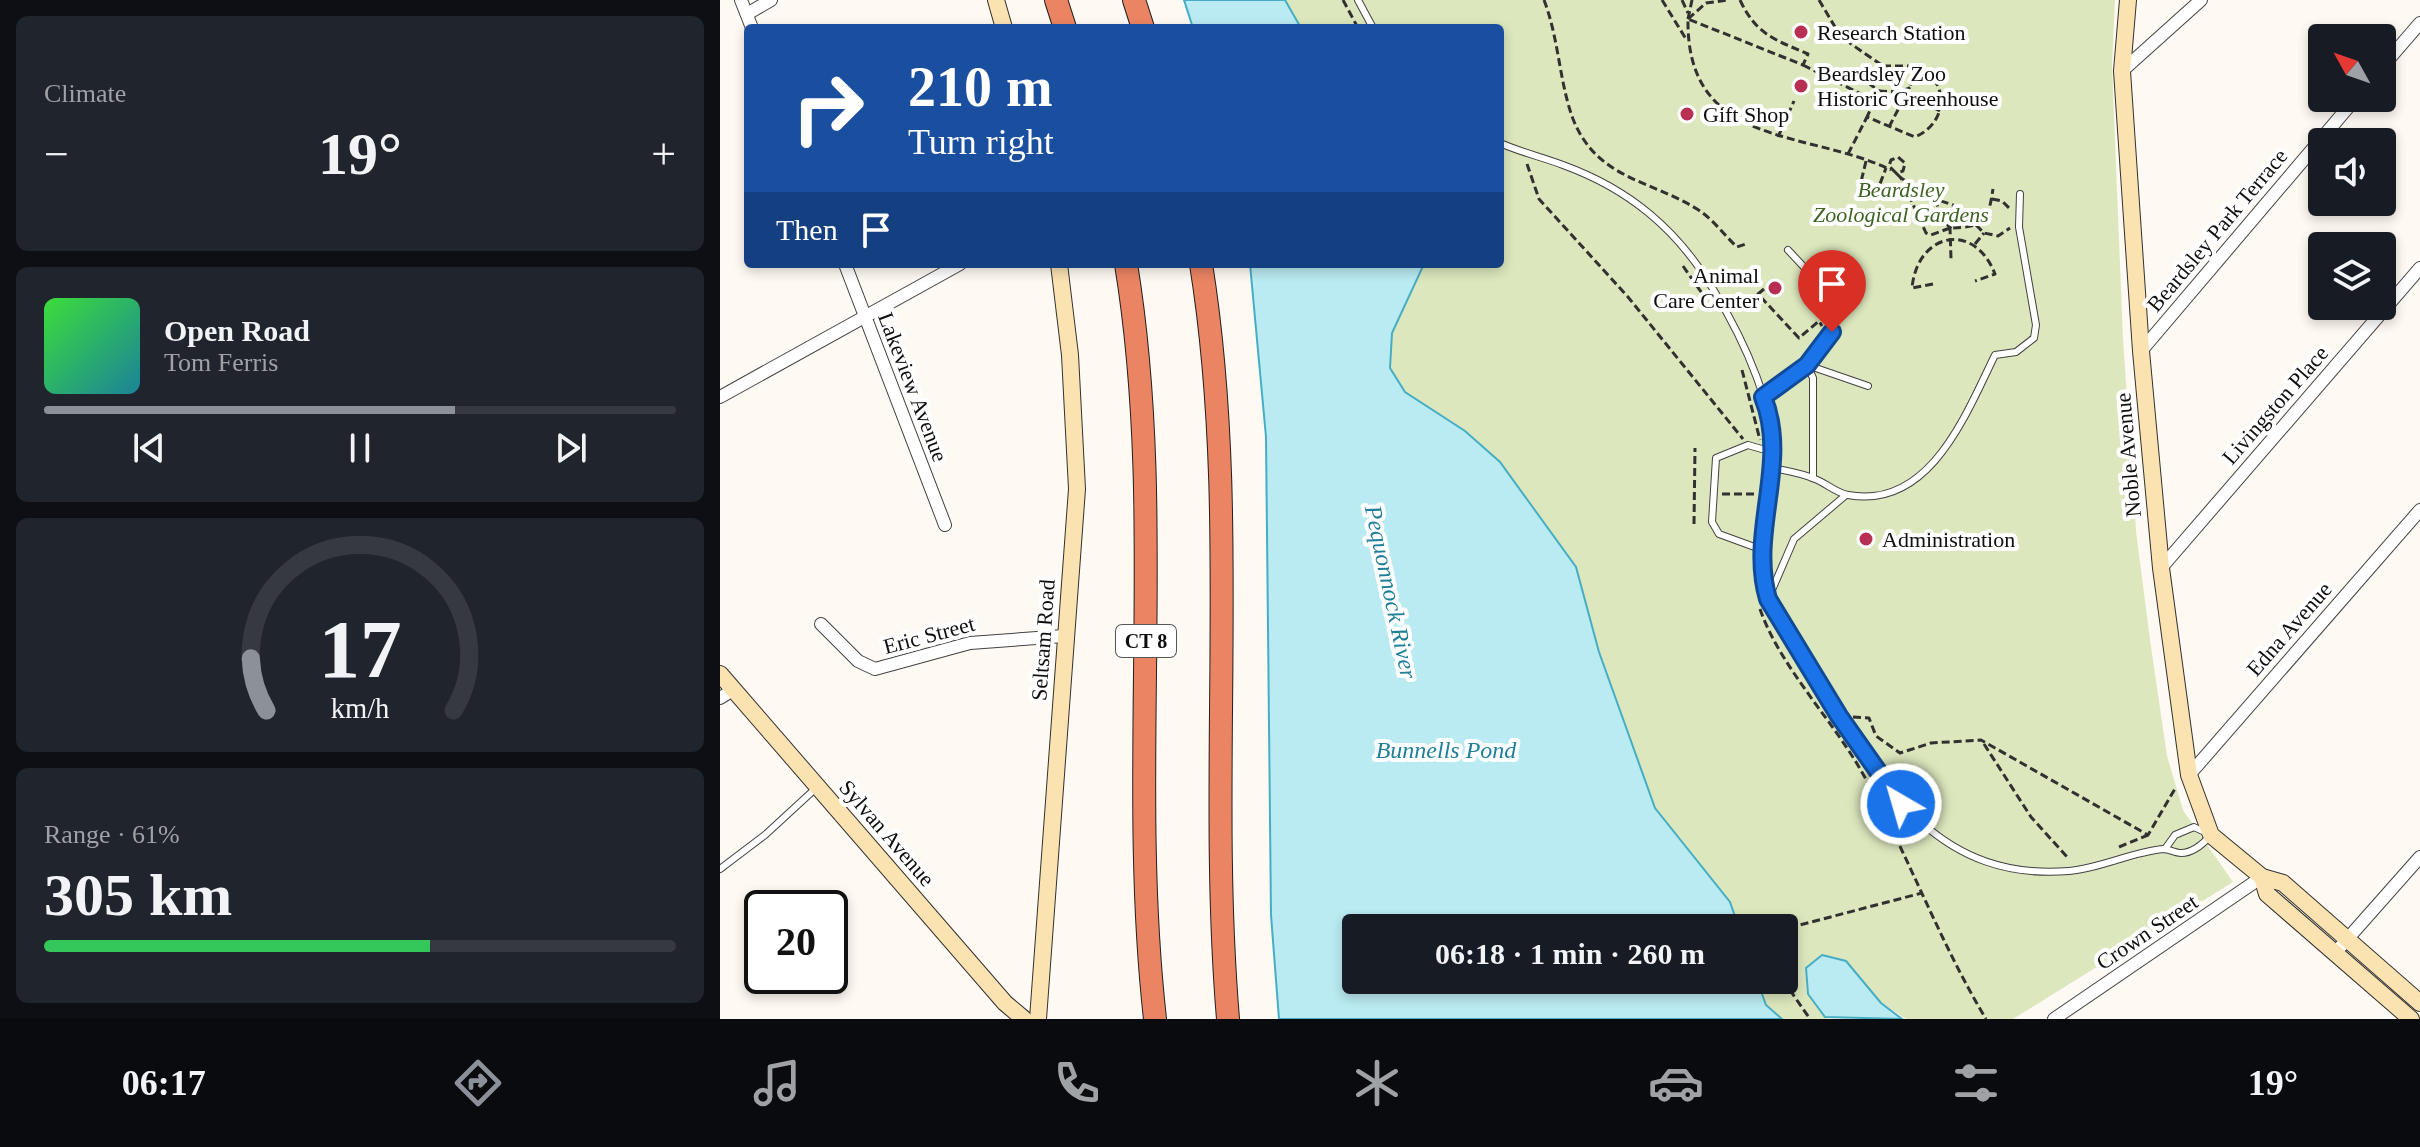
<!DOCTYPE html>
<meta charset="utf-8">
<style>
:root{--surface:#171b24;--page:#20242c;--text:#f1f3f6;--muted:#9ea1a6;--line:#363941;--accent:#8c9099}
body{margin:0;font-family:Georgia,serif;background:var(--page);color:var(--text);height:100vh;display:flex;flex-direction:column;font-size:30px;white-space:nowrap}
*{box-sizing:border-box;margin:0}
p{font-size:26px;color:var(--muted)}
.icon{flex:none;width:44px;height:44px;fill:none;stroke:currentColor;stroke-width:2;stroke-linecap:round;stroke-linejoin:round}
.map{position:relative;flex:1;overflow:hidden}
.panel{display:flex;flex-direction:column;gap:16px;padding:16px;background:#0d0f14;width:720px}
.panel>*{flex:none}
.banner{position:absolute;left:24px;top:24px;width:760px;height:244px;border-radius:8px;box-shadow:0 4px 12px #0003;background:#1a4fa0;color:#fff;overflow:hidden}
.needle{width:52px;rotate:310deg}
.buttons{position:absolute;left:1588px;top:24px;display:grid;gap:16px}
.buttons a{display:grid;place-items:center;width:88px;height:88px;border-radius:8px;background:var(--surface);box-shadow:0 4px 12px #0003;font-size:40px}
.speed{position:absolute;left:24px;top:890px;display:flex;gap:16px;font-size:40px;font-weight:700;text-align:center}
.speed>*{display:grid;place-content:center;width:104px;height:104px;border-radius:50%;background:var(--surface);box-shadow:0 4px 12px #0003;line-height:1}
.speed .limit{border:4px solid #111;border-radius:12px;background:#fff;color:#111}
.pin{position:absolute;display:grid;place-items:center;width:68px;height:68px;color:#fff;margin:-82px -34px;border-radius:50% 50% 50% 0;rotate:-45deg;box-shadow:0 0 8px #0007}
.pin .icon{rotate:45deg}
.me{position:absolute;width:88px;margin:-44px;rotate:322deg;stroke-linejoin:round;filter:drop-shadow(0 0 6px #0008)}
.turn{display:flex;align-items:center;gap:28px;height:168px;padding:0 32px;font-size:36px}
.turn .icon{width:104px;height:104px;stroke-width:2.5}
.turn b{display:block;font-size:56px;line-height:68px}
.then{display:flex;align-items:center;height:76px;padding:0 32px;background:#0003;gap:16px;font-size:30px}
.big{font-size:60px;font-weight:700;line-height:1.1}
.panel .tile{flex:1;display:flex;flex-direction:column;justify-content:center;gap:12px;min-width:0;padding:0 28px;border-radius:12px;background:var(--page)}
.panel .dial{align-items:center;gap:0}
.dial svg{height:208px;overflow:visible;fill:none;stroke:var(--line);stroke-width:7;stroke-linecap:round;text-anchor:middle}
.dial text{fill:var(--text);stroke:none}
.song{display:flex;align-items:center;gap:24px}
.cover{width:96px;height:96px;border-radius:12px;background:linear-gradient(135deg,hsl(120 70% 55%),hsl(190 70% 35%))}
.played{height:8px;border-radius:4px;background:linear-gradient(90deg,var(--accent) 65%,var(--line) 65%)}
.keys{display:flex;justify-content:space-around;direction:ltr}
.heat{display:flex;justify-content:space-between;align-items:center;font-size:44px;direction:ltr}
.charge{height:12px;border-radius:6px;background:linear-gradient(90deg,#34c759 61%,var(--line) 0)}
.trip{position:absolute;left:622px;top:914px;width:456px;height:80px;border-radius:8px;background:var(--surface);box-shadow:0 4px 12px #0003;font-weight:700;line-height:80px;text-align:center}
.tabs{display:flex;height:128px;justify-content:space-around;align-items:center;background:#090b0e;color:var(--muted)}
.tabs .icon{width:56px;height:56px}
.tabs .on{color:var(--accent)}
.tabs b{font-size:36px;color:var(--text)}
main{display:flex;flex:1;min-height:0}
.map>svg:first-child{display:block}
.green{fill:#dce7bd}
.water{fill:#baeaf2;stroke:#45aec5;stroke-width:2}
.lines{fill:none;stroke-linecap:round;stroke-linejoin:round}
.lane-casing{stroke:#424242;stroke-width:8}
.street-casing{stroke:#424242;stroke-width:14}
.secondary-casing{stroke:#313131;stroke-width:18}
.highway-casing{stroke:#202020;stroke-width:24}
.path{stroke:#313131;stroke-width:3;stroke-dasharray:8 4;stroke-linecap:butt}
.lane{stroke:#fff;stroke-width:6}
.street{stroke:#fff;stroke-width:12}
.secondary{stroke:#fae2b1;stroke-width:16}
.highway{stroke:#eb8463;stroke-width:22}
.route-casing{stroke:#114b97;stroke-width:20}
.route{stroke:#1a73e8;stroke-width:14}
.poi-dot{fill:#b72f53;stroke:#fff;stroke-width:3}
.labels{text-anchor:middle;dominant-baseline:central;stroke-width:8;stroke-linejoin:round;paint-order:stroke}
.shield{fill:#fff;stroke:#575757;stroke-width:2}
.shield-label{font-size:20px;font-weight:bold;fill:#0f0f0f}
.poi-label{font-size:22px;fill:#0f0f0f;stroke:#fff;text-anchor:start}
.park-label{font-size:22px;font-style:italic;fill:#3e6323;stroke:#fff}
.street-label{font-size:22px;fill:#0f0f0f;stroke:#fff}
.water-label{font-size:24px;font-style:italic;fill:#207f99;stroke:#fff}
</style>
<main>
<section class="panel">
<div class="tile"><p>Climate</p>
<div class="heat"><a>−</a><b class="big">19°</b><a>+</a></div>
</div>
<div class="tile">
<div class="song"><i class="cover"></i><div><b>Open Road</b><p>Tom Ferris</p></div></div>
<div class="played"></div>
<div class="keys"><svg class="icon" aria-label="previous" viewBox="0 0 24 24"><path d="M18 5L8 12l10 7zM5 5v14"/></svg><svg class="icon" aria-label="pause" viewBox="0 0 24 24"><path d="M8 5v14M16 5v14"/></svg><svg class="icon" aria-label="next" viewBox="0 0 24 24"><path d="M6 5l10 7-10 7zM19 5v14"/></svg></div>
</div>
<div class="tile dial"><svg viewBox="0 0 100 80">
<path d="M14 69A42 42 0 1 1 86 69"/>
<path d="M14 69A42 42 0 0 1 8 49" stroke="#8c9099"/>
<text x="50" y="56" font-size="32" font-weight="700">17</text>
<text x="50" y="72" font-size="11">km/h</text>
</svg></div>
<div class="tile"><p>Range · 61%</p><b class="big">305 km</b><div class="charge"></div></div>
</section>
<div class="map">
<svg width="1700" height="1019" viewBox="0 0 1700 1019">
<rect width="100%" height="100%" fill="#fef9f2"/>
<polygon class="green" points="565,0 1395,0 1392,66 1403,339 1416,531 1430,640 1447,756 1463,810 1513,882 1293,1019 1186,1019 1162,1003 1126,961 1101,955 1085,968 1087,994 1107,1019 1063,1019 1047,1005 1039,980 1064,980 1064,928 1020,928 1010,902 935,808 879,652 856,566 745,431 684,392 669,368 672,333 704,264 780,264 780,28 581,28"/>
<g class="water">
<polygon points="464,0 565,0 581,28 473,28"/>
<polygon points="530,264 704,264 672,333 670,368 685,392 745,431 780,462 856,567 879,652 935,808 1010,902 1019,928 636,928 636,980 1037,980 1046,1005 1062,1019 559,1019 551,915 546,437"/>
<polygon points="1102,955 1126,961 1161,1003 1182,1019 1105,1017 1088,994 1086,968"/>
</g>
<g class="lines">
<defs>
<g id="lane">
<polyline points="638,0 653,28"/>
<path d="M 780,143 C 800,152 822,157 843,165 C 909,189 957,229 993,289 C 1023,338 1059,413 1053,471 C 1049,509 1034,547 1044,585 C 1052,618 1079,651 1097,680 C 1159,780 1214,882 1349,871 C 1381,868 1412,852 1443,849 C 1449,849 1455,853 1461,853 C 1473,853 1484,843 1491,835 L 1474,827 L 1455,835 L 1445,849"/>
<polyline points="1087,365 1093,378 1093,478"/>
<polyline points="1087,365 1148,386"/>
<path d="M 1043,397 C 1079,370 1109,357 1115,309 L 1098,282 L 1068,250"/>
<path d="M 1053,468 C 1067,471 1082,473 1095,479 C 1106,483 1116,493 1128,495 C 1210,510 1246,414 1275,355 L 1296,352 L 1314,338 L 1316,325 L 1299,227 L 1300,194"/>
<polyline points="1040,549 999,534 992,522 996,458 1028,445 1052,452"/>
<polyline points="1049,597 1074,539 1126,495"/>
<polyline points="0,869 45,835 95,789"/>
</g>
<g id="street">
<polyline points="21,0 32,28"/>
<polyline points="27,14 51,0"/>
<polyline points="1662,67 1700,23"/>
<polyline points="1402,71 1481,0"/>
<polyline points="125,264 225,525"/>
<polyline points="1421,351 1636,98"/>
<polyline points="0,397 240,264"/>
<polyline points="1441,568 1700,268"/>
<polyline points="101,624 138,661 155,669 250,643 344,636"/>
<polyline points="0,698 13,690"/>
<polyline points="1469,775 1700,510"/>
<polyline points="1615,953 1700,857"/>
<polyline points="1334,1019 1542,877"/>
</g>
<g id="secondary">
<polyline points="276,0 284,28"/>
<polyline points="1408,0 1402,71 1421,351 1441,568 1469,775 1491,835 1542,877 1563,883 1700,1003"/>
<polyline points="0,674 285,1003 304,1019"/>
<polyline points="1542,877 1547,894 1691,1019"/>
<polyline points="318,1019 357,489 350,355 339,264"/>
</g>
<g id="highway">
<polyline points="336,0 345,28"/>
<polyline points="414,0 423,28"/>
<path d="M 406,264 C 447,514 407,768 435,1019"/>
<path d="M 481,264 C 521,513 487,768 508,1019"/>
</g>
</defs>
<use href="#lane" class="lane-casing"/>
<use href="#street" class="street-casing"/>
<use href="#secondary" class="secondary-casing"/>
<use href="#highway" class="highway-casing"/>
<g class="path">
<polyline points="623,0 638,28"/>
<path d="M 824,0 C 839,39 839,81 853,119 C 877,179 928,179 977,209 C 993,219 1004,235 1017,247 L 1026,244"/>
<polyline points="942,0 966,39"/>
<polyline points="962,0 968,13"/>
<path d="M 1020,0 C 1036,34 1053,39 1088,54 L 1083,65 L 968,19 C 966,149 1087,129 1171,170"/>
<polyline points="1099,0 1121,37 1163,66 1147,77 1147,82 1159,91 1147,117"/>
<polyline points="968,19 986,3 1008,0"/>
<polyline points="968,19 972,0"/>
<polyline points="1083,65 1155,101"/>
<polyline points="1163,66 1198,66 1189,88"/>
<polyline points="1159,91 1180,92"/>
<polyline points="1192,97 1220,111"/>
<polyline points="1169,127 1183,100 1192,97 1189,88 1180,92 1183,100"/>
<polyline points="1058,137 1074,101"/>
<path d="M 1128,154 L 1147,117 L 1195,137 C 1228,123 1230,82 1198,66"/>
<polyline points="1146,161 1141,182 1148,190 1158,189 1166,168"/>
<polyline points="807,164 819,199 908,297 1023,439"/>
<polyline points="1176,173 1169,166 1171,160 1178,157 1185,163 1183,171 1176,173 1181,178"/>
<path d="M 1215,199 L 1221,216 L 1230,228 C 1264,227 1268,222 1273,189"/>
<polyline points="1272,199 1282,201 1291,210"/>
<polyline points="1202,221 1213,218 1224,224"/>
<polyline points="1256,225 1264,233 1278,236 1290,228"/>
<polyline points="1230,228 1211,235 1206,233 1181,178 1215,199 1233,205 1236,216 1230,228 1231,259"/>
<polyline points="1255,244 1264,233"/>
<polyline points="963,266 986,299"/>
<path d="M 1213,284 L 1192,288 C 1197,233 1254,220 1275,274 L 1255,281"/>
<polyline points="1044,289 1038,294 1079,338 1099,321 1102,326"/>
<polyline points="1022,370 1040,440"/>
<polyline points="1002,494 1038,494"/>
<polyline points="974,524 975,448"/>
<path d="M 1040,609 C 1060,667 1113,720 1143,774 C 1188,854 1219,941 1266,1019"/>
<polyline points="1133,717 1149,718 1156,736 1180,753 1211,743 1261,740 1428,835 1456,787"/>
<polyline points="1264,744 1311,817 1349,859"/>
<polyline points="1399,847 1428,835"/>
<polyline points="1064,941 1076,926 1202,893"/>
<polyline points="1063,980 1090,1019"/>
</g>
<use href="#lane" class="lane"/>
<use href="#street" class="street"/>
<use href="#secondary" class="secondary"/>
<use href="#highway" class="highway"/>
</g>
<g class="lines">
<defs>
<path id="route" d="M 1112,332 L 1087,365 L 1043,397 C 1070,463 1028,532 1048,599 L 1119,716 L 1181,804"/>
</defs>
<use href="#route" class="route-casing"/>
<use href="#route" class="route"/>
</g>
<g class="poi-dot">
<circle cx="1081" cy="32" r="8"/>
<circle cx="1081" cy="86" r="8"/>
<circle cx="967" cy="114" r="8"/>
<circle cx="1055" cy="288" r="8"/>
<circle cx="1146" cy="539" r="8"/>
</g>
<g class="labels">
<rect class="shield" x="396" y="625" width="60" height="32" rx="6"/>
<g class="shield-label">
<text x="426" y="641">CT 8</text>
</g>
<g class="poi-label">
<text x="1097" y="32">Research Station</text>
<text x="1097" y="73">Beardsley Zoo<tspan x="1097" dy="25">Historic Greenhouse</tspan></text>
<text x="983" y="114">Gift Shop</text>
<text x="1039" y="275" text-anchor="end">Animal<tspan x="1039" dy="25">Care Center</tspan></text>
<text x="1162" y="539">Administration</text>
</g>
<g class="park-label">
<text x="1181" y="189">Beardsley<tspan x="1181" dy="25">Zoological Gardens</tspan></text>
</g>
<g class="street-label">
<text transform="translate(1497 230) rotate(-50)">Beardsley Park Terrace</text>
<text transform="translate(193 387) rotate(69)">Lakeview Avenue</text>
<text transform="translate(1555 405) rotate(-49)">Livingston Place</text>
<text transform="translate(1408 455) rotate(-95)">Noble Avenue</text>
<text transform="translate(1569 629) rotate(-49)">Edna Avenue</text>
<text transform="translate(209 635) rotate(-15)">Eric Street</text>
<text transform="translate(323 640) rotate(-86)">Seltsam Road</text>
<text transform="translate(167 833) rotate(49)">Sylvan Avenue</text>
<text transform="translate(1427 932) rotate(-34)">Crown Street</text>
</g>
<g class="water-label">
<text transform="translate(671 592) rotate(78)">Pequonnock River</text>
<text x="726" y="750">Bunnells Pond</text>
</g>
</g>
</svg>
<div class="buttons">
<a><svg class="needle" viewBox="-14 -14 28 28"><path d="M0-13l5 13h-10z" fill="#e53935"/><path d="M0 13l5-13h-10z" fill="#9ea1a6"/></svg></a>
<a><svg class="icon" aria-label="sound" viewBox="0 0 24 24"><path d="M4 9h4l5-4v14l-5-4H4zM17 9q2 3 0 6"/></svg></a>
<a><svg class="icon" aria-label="layers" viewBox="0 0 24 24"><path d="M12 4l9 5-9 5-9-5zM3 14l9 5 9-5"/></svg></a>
</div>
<div class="speed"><div class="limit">20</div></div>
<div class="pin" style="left:1112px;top:332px;background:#d93025"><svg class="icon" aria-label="arrive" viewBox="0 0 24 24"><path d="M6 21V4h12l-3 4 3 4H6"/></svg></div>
<svg class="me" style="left:1181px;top:804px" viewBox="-20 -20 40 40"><circle r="17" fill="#1a73e8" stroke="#fff" stroke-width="3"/><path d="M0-11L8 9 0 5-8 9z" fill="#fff"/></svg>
<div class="trip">06:18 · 1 min · 260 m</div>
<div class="banner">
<div class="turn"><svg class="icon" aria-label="right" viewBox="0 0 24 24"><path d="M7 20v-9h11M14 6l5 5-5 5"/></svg><div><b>210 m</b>Turn right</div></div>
<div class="then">Then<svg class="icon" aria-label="arrive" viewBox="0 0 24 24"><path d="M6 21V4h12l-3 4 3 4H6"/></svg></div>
</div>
</div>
</main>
<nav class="tabs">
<b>06:17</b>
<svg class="icon on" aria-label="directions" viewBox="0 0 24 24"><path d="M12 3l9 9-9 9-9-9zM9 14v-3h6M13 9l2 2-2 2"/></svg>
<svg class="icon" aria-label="music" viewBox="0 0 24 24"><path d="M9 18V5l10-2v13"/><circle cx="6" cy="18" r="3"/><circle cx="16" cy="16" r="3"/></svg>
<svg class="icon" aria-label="phone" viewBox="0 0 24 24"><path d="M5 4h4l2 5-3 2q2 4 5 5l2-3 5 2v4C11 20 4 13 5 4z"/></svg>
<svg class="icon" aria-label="climate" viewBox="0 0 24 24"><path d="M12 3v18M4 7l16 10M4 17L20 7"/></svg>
<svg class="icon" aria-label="car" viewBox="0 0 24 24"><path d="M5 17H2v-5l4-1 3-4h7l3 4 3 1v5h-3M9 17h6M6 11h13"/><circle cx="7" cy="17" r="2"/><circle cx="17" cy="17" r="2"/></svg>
<svg class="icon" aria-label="filters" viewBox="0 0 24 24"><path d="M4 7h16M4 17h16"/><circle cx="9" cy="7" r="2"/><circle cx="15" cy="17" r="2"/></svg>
<b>19°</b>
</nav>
